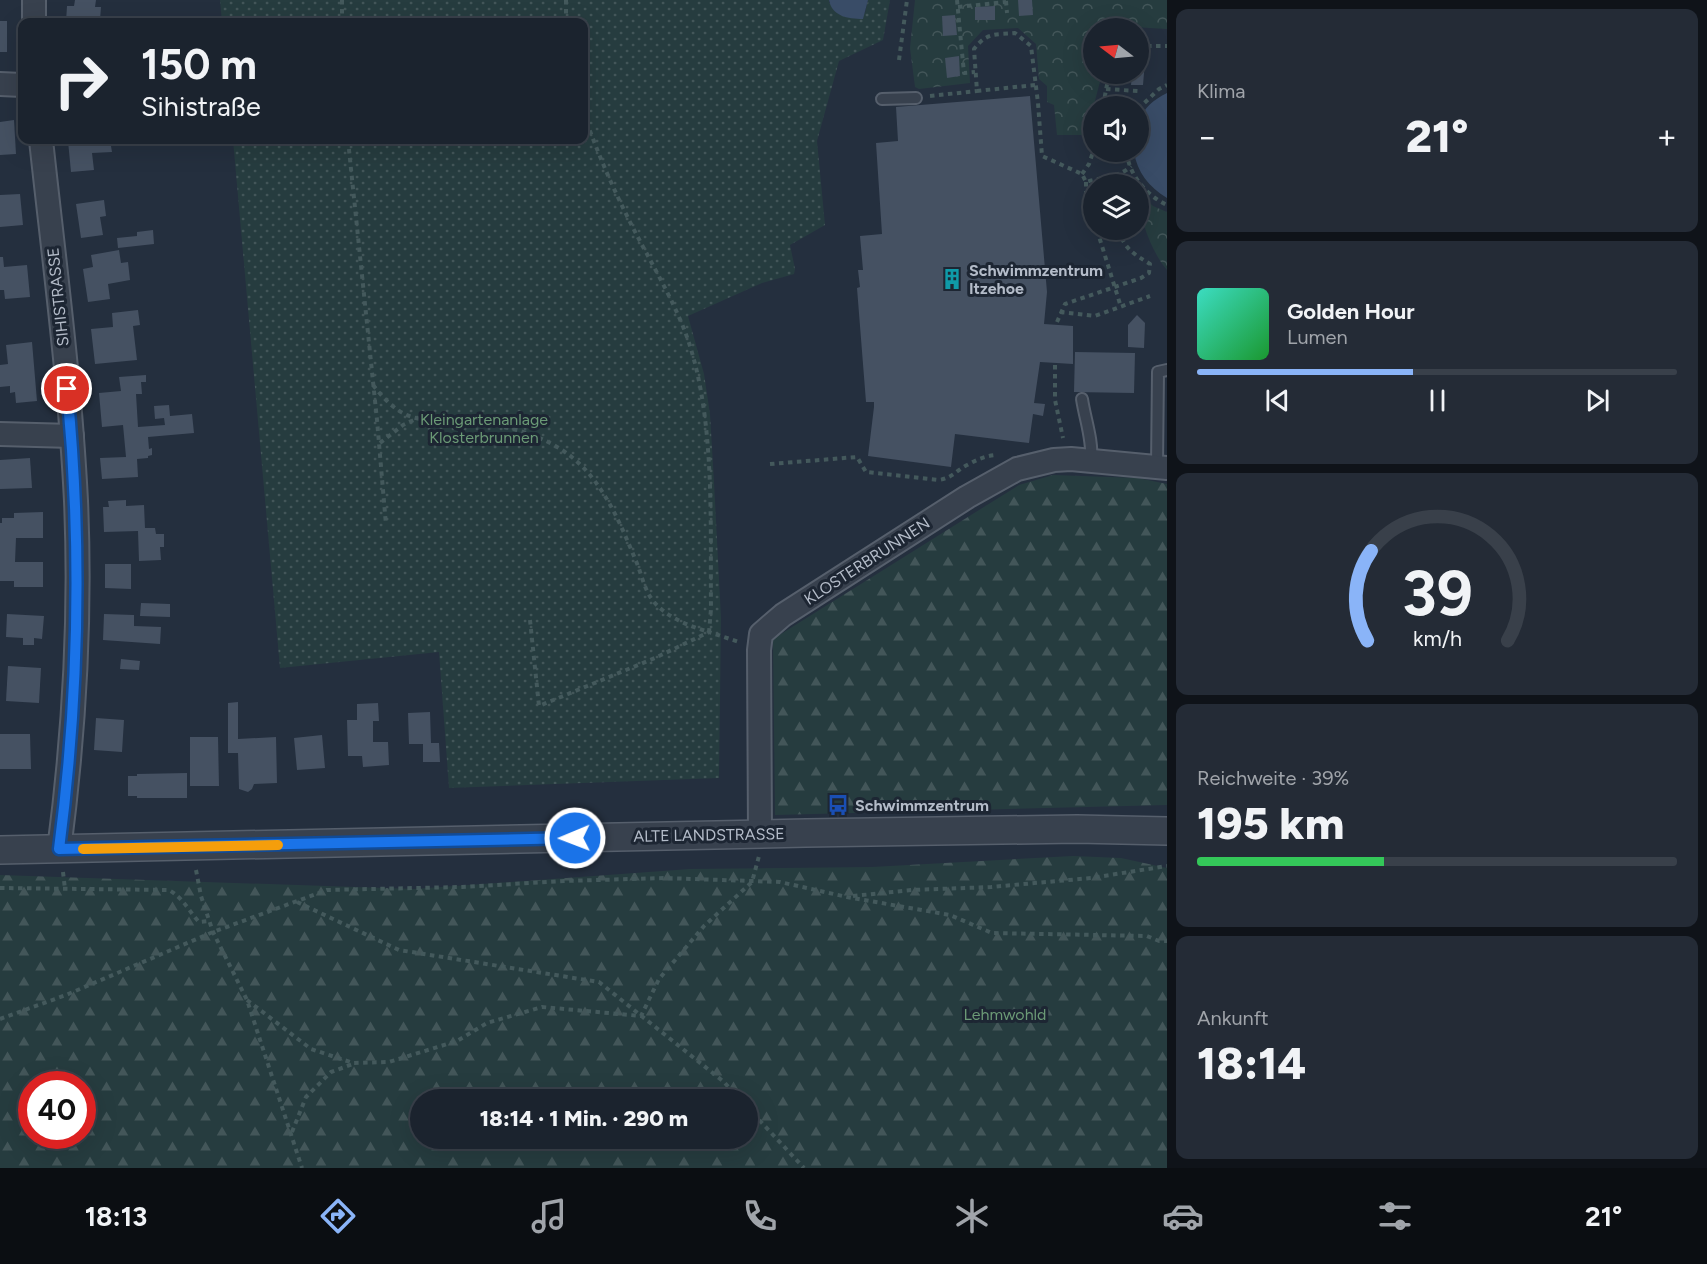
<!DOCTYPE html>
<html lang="de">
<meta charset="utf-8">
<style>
:root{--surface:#1b232e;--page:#242b36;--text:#f1f3f6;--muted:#a0a4aa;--line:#39404a;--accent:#8ab4f8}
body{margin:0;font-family:Figtree,sans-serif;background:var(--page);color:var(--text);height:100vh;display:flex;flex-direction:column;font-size:22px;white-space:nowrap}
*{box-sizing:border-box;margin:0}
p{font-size:20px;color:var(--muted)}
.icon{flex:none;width:33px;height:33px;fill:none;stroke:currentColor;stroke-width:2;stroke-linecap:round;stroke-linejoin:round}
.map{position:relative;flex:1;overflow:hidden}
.sheet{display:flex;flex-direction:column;gap:9px;padding:9px;background:#0f1319;width:540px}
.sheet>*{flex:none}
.hud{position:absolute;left:18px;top:18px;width:570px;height:126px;border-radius:12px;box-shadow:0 6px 24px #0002,0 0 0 2px var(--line);background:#1b232e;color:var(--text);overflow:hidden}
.needle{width:39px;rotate:286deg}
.tools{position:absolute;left:1083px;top:18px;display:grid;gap:12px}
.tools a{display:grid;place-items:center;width:66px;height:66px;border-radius:50%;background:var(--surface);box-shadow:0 6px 24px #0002,0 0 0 2px var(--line);font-size:30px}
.speed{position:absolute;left:18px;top:1071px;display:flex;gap:12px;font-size:30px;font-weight:700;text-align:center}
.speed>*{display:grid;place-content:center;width:78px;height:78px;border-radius:50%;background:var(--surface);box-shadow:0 6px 24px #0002,0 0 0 2px var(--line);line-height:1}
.speed .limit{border:9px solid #d22;background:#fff;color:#111}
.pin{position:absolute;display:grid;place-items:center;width:51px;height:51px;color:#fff;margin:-26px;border:3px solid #fff;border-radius:50%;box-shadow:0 2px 6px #0007}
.me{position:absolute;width:66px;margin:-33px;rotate:269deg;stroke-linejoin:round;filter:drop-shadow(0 0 4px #0008)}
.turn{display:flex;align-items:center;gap:21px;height:126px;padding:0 24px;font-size:27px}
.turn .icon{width:78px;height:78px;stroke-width:2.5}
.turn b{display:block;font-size:42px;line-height:51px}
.big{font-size:45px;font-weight:800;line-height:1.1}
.sheet .widget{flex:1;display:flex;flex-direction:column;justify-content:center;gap:9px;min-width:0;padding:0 21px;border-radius:12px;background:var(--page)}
.sheet .dial{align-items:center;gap:0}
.dial svg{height:156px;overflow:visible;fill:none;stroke:var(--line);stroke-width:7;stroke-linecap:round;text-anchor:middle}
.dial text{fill:var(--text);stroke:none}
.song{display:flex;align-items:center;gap:18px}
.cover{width:72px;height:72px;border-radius:9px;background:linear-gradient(135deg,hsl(170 70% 55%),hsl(130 70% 35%))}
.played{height:6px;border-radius:3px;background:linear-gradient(90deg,var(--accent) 45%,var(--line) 45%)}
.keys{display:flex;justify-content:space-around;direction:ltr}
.heat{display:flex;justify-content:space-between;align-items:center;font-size:33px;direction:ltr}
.charge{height:9px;border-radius:4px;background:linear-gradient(90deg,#34c759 39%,var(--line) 0)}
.trip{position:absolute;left:410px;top:1089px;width:348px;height:60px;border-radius:30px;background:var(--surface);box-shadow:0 6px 24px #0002,0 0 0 2px var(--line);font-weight:800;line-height:60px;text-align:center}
.tabs{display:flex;height:96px;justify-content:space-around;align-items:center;background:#0b0e12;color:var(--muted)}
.tabs .icon{width:42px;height:42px}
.tabs .current{color:var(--accent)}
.tabs b{font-size:27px;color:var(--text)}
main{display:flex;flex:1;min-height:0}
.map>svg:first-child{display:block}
.forest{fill:url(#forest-firs);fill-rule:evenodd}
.park{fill:url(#park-crowns)}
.garden{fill:url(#garden-dots)}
.water{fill:#394c67}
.building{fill:#455162}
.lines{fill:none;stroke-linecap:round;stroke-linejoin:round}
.service-casing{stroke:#565f6c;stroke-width:14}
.minor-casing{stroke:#565f6c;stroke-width:26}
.tertiary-casing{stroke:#565f6c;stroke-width:30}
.path{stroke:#44595c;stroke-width:4;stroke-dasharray:4.5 4.5;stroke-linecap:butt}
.service{stroke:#38414e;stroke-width:10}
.minor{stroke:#38414e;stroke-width:22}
.tertiary{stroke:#38414e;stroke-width:27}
.route-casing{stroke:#114b97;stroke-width:15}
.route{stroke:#1a73e8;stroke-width:10}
.slow{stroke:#f59e0b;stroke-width:10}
.labels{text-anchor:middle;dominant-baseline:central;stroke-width:6;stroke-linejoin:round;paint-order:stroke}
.poi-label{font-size:16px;font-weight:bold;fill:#b4bcc9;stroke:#1d2633;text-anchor:start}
.street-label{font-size:16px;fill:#b4bcc9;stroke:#1d2633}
.park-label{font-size:16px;fill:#6b9a76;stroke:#1d2633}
</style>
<main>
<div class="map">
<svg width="1167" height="1168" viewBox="0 0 1167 1168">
<defs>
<pattern id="forest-firs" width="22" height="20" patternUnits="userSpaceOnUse" patternTransform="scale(1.5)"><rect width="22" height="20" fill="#263c3f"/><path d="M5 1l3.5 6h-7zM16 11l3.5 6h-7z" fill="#435659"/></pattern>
<pattern id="park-crowns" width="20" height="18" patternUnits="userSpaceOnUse" patternTransform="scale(1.5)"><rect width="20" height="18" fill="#263c3f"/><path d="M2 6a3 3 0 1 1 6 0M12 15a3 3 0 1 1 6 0" fill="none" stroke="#435659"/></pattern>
<pattern id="garden-dots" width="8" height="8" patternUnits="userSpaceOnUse" patternTransform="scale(1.5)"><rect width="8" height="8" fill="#263c3f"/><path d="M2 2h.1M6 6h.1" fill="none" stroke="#435659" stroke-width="1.8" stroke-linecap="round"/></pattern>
</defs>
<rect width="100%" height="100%" fill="#242f3e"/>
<g class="forest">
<polygon points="1053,475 1138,478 1167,484 1167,805 775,815 773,639 1019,485"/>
<path d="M 1073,856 L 1121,858 L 1167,868 L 1167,1168 L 0,1168 L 0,875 L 414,889 L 690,869 L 872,867 ZM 32,1084 L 82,1084 L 82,1136 L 32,1136 ZM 420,1100 L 747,1100 L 747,1138 L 420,1138 Z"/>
</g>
<g class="park">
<polygon points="915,0 1167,0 1167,29 1116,26 1115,28 1094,28 1094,74 1102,74 1086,135 1057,135 1054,105 1047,102 1047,86 1039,79 1036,44 1018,28 983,30 968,46 970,83 919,89 915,87 910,48"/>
<path d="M 1139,193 L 1153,206 L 1167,212 L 1167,270 C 1152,253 1138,216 1139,193 Z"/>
</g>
<polygon class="garden" points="220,0 829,0 829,3 865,13 868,0 890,0 883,40 839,61 817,141 825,225 790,245 795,269 794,274 762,283 688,316 704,374 710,414 714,482 721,618 719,778 449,788 439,652 280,668 233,140 584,140 584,22 222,22"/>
<g class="water">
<path d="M 829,0 L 868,0 L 863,19 C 847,19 832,16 829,0 Z"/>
<path d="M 1167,93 L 1167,198 C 1149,187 1137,172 1134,152 L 1138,152 C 1138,123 1137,108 1167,93 Z"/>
</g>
<g class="building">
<polygon points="75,0 96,0 95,7 101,7 100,20 89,19 89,22 66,22 67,6 74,6"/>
<polygon points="1018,0 1032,0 1033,15 1019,16"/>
<polygon points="995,6 995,20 975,20 975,7"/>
<polygon points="955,15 957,35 943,36 942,16"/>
<rect x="0" y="21" width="7" height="31"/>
<polygon points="959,56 960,76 947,78 945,58"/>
<polygon points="1138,61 1145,61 1143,85 1131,85 1132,74 1138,74"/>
<polygon points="1030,96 1047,292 1044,324 1073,326 1073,364 1040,362 1034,403 1045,404 1043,416 1033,414 1029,443 955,434 951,467 868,456 874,407 874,402 866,402 857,288 860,287 858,270 863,270 860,236 882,234 876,143 898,141 896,107"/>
<polygon points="14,120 16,154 0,155 0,122"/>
<polygon points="83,140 110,140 112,152 92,153 94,170 71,172 68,141"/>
<polygon points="20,194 23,225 0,227 0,195"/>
<polygon points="104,200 106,216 100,217 103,235 81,238 76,204"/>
<polygon points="153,230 154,244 118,248 117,238 137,236 137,232"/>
<polygon points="119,250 121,263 128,262 130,280 108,284 110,299 88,302 83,269 93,267 91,255"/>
<polygon points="0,257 3,257 4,267 27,265 30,297 5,299 4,290 0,290"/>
<polygon points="138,310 140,325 133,326 137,360 95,364 91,329 113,327 112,313"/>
<polygon points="1137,315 1145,323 1144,348 1128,347 1128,325"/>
<polygon points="32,342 37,401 16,403 15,392 10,393 10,386 0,387 0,365 8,364 6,345"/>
<polygon points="1075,352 1135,353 1134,393 1074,392"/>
<polygon points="146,375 146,382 141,382 142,394 136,394 138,427 165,425 164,418 155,419 154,406 169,405 170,416 192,414 194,433 148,437 149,449 152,448 152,455 148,456 148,458 137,459 138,477 102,479 100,458 126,457 123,425 102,427 99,393 121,391 119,377"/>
<polygon points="30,458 32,488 0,489 0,460"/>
<polygon points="126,500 126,506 144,505 145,528 155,528 156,534 164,534 164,547 160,547 161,560 139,561 138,531 104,532 103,507 109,507 108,501"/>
<polygon points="43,512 43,538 16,538 15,562 43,562 43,587 14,587 14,581 0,581 0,523 2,523 2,518 14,518 14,513"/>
<polygon points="105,564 131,564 131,589 105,588"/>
<polygon points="141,603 170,604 170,617 140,616"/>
<polygon points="7,614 44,616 42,639 34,638 34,645 23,645 23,638 6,637"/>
<polygon points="104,614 134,615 134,626 161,627 160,644 103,640"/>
<polygon points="121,659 140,661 139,670 120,669"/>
<polygon points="8,666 41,668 39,703 6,701"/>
<polygon points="238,702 238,739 276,737 277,783 254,784 252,789 248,792 239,789 238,753 228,753 228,703"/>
<polygon points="378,703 379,721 373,721 373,742 388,742 389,765 363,767 362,756 348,756 347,720 357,720 357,704"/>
<polygon points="430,712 431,743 439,743 440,762 423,762 423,744 409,744 408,713"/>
<polygon points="96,718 124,720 122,752 94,750"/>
<polygon points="0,734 30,734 31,769 0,769"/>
<polygon points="322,735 325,768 297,770 294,738"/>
<polygon points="190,737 218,737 219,786 190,786"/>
<polygon points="187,773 187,798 137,798 137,796 128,796 128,776 137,776 137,774"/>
</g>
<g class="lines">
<defs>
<g id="service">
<polyline points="882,99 916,98"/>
<path d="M 1082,399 C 1085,419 1093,440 1091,460"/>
<polyline points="1157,466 1158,372 1167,370"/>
</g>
<g id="minor">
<polyline points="34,0 34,22"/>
<polyline points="0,84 22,85"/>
<path d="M 41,140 C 54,260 70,380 76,501 C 81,617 74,735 59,850"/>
<polyline points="0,434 72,436"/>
<polyline points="760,833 759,650 761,634 783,615 967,497 1017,469 1054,460 1071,459 1167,468"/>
</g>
<polyline id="tertiary" points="0,850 806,833 1077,829 1167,831"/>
</defs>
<use href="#service" class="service-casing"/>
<use href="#minor" class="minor-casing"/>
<use href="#tertiary" class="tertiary-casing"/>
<g class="path">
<polyline points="342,0 342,22"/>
<polyline points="566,0 566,22"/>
<polyline points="957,0 964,73 975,72"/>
<polyline points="1006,1 1007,13"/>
<polyline points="958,7 1006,2"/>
<polyline points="1138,46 1167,46"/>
<polyline points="899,60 907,0"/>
<path d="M 1035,85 L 977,91 L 974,49 C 987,32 995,35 1015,33 L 1031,46 L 1038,103 L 1042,156 L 1082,174 L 1086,182 C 1101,177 1121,177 1131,166"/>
<polyline points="1106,89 1138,91"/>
<polyline points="930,96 977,91"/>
<polyline points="1103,106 1109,74"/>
<polyline points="1138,109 1159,89 1167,85"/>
<polyline points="348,140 377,420 386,525"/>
<path d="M 1127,152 C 1128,174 1147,196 1167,205"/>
<polyline points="1082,174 1089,164 1094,149"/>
<polyline points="1086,182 1086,193 1094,217"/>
<polyline points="1097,230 1121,307"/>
<polyline points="1060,312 1095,316 1150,296"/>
<path d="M 1057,322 L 1065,304 L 1141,278 L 1149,273 L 1150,264 C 1134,254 1124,249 1119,230"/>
<polyline points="1055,365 1055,400 1063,438"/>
<path d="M 373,385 C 383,398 396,412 412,417 C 424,421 439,420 452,421 C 490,424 524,427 557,447 C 599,471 618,518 636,561 C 642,575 644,590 654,602 C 668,618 689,626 709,632 L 711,609 C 710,521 716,411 684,329 C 672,299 656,271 641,243 C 619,202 599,158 584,114"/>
<polyline points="380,443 403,425 416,419"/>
<path d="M 770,464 L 857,457 L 866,472 L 938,480 C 951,479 957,470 967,465 C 976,460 985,456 995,455"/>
<polyline points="530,620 539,706 655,658 709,632 739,642"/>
<polyline points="196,870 201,896 213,932 247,1000 302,1168"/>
<polyline points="63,872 65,889"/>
<path d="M 0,888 L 169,890 C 183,898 188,910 199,922 L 209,921"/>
<polyline points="853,896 912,890 991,887 1091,878 1167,866"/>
<polyline points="297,902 399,950 599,982 724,1082 740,1100"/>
<polyline points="247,1000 311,1049 353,1063 389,1062 457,1041 487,1023 542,1007 641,1016 659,979 704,926 752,882 759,856"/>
<polyline points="0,1019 66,995 213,932 327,890 462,887 564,881 664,878 780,882 847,897 950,915 992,933 1147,936 1159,941 1167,941"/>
<polyline points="747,1107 804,1168"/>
<polyline points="292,1132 306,1097 331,1072 353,1064"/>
</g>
<use href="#service" class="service"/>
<use href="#minor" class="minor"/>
<use href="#tertiary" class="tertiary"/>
</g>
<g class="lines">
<defs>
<path id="route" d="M 67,389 C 82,542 79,697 59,849 L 575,838"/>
</defs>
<use href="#route" class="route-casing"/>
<use href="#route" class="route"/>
<polyline class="slow" points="83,849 278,845"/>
</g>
<defs>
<symbol id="building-bare" viewBox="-9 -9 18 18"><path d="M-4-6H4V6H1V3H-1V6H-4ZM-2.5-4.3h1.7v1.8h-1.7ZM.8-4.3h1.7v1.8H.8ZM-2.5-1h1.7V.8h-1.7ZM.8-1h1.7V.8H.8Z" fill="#0f9aa8" stroke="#1d2633" stroke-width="2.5" paint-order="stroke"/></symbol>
<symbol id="bus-bare" viewBox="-9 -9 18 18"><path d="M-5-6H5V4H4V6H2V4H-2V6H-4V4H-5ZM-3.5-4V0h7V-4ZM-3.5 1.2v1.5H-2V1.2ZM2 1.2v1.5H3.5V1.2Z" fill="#1a4fb4" stroke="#1d2633" stroke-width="2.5" paint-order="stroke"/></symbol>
</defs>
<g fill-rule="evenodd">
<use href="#building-bare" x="937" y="264" width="30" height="30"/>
<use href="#bus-bare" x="823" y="790" width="30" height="30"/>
</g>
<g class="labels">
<g class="poi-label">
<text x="969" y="270">Schwimmzentrum<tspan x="969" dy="18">Itzehoe</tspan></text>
<text x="855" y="805">Schwimmzentrum</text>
</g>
<g class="street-label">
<text transform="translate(58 297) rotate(-96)">SIHISTRASSE</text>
<text transform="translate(867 561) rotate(-33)">KLOSTERBRUNNEN</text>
<text transform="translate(709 835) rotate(-1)">ALTE LANDSTRASSE</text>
</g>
<g class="park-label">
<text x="484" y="419">Kleingartenanlage<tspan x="484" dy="18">Klosterbrunnen</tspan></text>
<text x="1005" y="1014">Lehmwohld</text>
</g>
</g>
</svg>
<div class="tools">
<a><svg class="needle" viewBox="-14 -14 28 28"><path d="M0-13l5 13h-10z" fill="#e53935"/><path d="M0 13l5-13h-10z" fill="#a0a4aa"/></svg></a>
<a><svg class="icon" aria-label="sound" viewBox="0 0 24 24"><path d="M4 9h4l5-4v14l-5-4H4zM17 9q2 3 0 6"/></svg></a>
<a><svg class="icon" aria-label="layers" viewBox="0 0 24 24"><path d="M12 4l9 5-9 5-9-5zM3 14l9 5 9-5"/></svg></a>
</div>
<div class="speed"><div class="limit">40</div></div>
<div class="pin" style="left:67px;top:389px;background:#d93025"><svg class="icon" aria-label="arrive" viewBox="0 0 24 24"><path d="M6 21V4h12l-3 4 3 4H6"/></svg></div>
<svg class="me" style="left:575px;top:838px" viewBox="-20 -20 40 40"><circle r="17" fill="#1a73e8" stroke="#fff" stroke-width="3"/><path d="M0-11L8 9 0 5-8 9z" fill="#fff"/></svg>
<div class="trip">18:14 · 1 Min. · 290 m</div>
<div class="hud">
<div class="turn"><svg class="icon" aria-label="right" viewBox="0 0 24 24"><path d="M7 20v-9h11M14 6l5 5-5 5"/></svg><div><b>150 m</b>Sihistraße</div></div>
</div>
</div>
<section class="sheet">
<div class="widget"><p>Klima</p>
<div class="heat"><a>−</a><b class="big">21°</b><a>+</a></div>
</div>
<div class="widget">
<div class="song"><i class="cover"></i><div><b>Golden Hour</b><p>Lumen</p></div></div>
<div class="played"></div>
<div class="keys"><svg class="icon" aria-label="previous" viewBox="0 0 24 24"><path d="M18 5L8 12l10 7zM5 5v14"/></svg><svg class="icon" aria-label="pause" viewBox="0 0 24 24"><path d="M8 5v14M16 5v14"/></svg><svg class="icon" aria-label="next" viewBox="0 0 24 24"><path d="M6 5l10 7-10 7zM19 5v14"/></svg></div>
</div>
<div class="widget dial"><svg viewBox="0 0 100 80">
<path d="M14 69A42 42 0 1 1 86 69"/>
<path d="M14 69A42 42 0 0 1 16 23" stroke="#8ab4f8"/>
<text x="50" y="56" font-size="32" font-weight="700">39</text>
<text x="50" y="72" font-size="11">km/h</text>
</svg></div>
<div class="widget"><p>Reichweite · 39%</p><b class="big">195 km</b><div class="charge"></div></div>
<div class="widget"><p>Ankunft</p><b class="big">18:14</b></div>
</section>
</main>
<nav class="tabs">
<b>18:13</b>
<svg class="icon current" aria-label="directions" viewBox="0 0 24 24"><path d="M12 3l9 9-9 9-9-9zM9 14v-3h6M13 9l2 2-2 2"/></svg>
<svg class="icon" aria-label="music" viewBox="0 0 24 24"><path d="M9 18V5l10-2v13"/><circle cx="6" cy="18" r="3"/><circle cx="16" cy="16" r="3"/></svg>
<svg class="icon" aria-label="phone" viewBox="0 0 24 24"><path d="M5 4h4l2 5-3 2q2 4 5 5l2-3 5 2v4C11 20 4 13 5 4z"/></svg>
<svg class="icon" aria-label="climate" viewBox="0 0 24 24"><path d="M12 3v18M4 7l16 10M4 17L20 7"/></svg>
<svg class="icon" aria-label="car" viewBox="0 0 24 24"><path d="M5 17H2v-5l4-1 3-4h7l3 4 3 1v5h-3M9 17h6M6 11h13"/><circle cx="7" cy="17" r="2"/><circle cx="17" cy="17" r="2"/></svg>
<svg class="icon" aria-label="filters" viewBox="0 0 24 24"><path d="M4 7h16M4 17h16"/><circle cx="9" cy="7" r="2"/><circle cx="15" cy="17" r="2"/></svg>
<b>21°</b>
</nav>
